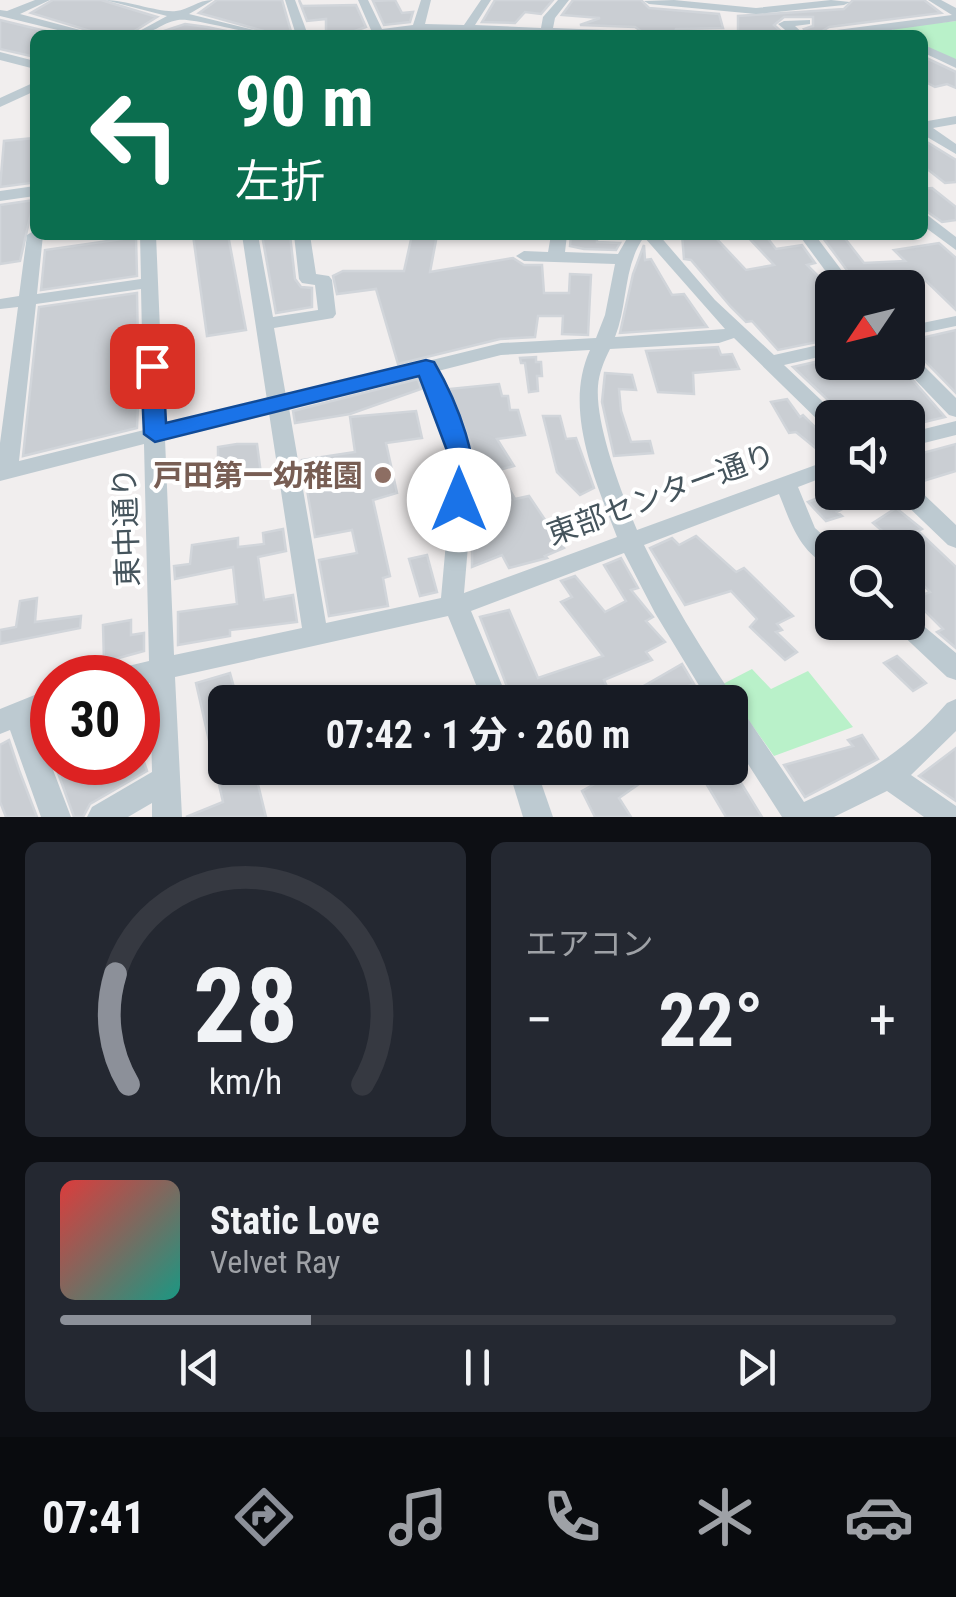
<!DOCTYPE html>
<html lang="ja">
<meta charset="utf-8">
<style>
:root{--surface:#171b24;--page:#242831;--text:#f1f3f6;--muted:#9ea1a6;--line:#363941;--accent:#8c9099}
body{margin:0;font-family:"Roboto Condensed","Noto Sans JP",sans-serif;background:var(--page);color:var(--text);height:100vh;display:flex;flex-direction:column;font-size:38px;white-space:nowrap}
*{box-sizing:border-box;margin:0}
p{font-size:32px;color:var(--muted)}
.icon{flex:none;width:55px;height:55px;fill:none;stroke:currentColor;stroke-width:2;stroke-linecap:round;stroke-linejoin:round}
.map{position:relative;height:817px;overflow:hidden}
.drawer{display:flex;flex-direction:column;gap:25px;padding:25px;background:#0d0f14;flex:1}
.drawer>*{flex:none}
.top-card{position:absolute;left:30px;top:30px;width:898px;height:210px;border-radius:15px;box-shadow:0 2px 8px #0004;background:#0b6e4f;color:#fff;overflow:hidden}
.needle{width:65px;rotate:235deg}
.controls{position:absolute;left:815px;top:270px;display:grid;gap:20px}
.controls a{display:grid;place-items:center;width:110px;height:110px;border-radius:15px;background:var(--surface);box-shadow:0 2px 8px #0004;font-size:50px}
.speed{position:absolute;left:30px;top:655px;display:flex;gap:20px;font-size:50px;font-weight:700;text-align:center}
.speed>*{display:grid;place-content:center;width:130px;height:130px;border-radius:50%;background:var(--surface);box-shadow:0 2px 8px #0004;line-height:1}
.speed .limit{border:15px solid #d22;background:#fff;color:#111}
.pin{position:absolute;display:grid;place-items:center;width:85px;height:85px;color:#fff;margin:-42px;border-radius:20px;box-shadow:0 5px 15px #0006}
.me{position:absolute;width:110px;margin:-55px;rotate:0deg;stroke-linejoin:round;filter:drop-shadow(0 0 8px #0008)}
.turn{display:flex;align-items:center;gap:35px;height:210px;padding:0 40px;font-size:45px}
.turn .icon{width:130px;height:130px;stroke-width:2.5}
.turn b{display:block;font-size:70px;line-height:85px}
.big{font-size:75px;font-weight:700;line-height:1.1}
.drawer .widget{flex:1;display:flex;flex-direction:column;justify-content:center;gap:15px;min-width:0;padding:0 35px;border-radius:15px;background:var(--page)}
.drawer .dial{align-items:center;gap:0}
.dial svg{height:260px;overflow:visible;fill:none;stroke:var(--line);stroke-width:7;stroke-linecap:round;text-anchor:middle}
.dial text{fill:var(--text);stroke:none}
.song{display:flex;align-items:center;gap:30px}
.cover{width:120px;height:120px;border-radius:15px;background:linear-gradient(135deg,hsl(0 70% 55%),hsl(170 70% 35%))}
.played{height:10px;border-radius:5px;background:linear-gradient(90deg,var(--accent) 30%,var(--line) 30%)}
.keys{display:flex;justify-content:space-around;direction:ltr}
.heat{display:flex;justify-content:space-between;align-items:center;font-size:55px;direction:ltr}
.drawer .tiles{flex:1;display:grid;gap:25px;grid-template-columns:1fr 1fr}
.widget:last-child{grid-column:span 2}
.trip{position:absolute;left:208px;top:685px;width:540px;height:100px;border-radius:15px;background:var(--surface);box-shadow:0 2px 8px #0004;font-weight:700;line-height:100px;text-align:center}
.tabs{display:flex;height:160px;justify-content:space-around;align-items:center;background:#090b0e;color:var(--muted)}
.tabs .icon{width:70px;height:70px}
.tabs .active{color:var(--accent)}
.tabs b{font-size:45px;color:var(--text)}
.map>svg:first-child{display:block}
.green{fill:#b9f1c9}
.building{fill:#caced3;stroke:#d1d5da;stroke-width:2.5}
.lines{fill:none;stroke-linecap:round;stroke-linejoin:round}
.minor{fill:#bdcad1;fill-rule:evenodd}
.route{fill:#1a73e8;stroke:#114b97;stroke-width:2.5}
.education-dot{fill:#8d6e63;stroke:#fff;stroke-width:4}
.labels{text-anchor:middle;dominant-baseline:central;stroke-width:8;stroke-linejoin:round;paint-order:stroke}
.education-label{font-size:30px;font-weight:bold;fill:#785e54;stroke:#fff;text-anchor:end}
.street-label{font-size:30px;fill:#45545c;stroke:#fff}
</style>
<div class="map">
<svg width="956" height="817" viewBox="0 0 956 817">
<rect width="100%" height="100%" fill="#f1eeee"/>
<g class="green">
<polygon points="956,21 956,62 923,45 922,35 903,35 890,28"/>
<polygon points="752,669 771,689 808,671 853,727 774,756 723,684"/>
</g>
<g class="building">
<polygon points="53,0 101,0 157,17 128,35 103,35 31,13"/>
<polygon points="217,0 282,0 292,35 278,35 199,13"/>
<polygon points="299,0 302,6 356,5 366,27 344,35 326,35 326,19 307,21"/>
<polygon points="395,0 402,13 413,12 410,22 384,25 373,1"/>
<polygon points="495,0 553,0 541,14 525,12 515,23 482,22"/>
<polygon points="573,0 641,0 649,8 719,14 723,28 676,29 674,35 664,35 644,33 635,27 580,25 600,18 562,15"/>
<polygon points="853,0 924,0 941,13 829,27 816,35 809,35 804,29 813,26 813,17 784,17 774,25 785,35 738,35 738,16 844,9"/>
<polygon points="0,20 62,35 35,35 35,57 0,49"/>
<polygon points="185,24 207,27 245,35 152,35"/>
<polygon points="922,56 956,72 956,88 947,84 935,87 922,80"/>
<polygon points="35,138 31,183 0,187 4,141"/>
<polygon points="922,139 956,160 956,182 945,183 922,165"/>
<polygon points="932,188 956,207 956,220 942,222 922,208 922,189"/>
<polygon points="34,200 20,261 0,264 0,205"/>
<polygon points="193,235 228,235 246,330 207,336"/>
<polygon points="262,235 290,235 295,279 301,287 312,288 312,307 276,313"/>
<polygon points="412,235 437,235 430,272 513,258 524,265 542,265 544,293 569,293 570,274 591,275 588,335 562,334 563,316 538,316 535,337 500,339 398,364 376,289 337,294 333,276 343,271 404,271"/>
<polygon points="571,235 597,235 597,242 620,243 616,250 584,249 570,246"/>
<polygon points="682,235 713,235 746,270 774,265 746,235 765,235 776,249 802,245 815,263 807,265 832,290 832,339 778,350 752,321 746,322 731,307 691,260 684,259"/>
<polygon points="843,236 864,263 905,261 894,250 939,243 956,258 956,310 921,276 855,281 823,238"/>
<polygon points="136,237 137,276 41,290 45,250"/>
<polygon points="644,245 645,260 651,259 672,295 684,294 707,327 620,333 633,274"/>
<polygon points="137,293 138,346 129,347 130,387 139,385 137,428 23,456 39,307"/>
<polygon points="956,330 956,393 918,354 908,352 908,341"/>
<polygon points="718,347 721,355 732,354 739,369 693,373 694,394 658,392 646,351"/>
<polygon points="536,357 536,362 541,362 542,376 537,376 538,391 529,392 525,363 521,363 520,358"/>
<polygon points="832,358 832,362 897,362 945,417 908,426 908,418 847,418 793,367"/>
<polygon points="605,373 632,375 636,390 619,389 621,411 631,442 650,441 653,453 614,456 602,402"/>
<polygon points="418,379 421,389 350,414 295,423 293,411"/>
<polygon points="499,384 502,396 508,396 510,410 518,410 525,435 497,439 514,466 499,470 515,499 529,496 564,548 545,556 547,558 509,568 502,555 472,567 472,542 480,539 473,527 476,494 482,492 477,482 479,464 449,389"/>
<polygon points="787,399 800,417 803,415 832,444 818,450 796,432 789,433 771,402"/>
<polygon points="416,411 422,438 386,443 397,493 373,500 390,576 383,578 388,606 329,616 319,560 357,553 352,530 315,537 302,460 355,452 350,417"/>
<polygon points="543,416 560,416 566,439 576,438 594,488 580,495 557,472"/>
<polygon points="237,444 257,444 261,474 218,481 218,447"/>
<polygon points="956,444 956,471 923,481 908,465 908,457"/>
<polygon points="832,492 880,492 890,502 869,508 860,499 837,512 842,516 826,521 808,502"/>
<polygon points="896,508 922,529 918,531 956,567 956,648 937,632 943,629 913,599 930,592 908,569 908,548 902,548 873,523"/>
<polygon points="283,529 286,551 258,557 264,600 293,595 297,622 230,630 230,636 178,645 178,612 237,604 233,567 175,579 174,566 190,564 192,545 238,538 238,547 264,544 263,533"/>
<polygon points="696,536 736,572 744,568 793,616 777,624 782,630 776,632 797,652 785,660 750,627 757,619 731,591 685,605 650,548 672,538 679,545"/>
<polygon points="427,555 437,592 420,596 409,559"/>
<polygon points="621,558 638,588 631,590 653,617 646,621 665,642 646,652 652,660 604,680 614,702 513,702 480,617 509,610 538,678 603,656 561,602 572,597 561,581 575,576 605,612 626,601 604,565"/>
<polygon points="37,598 35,622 81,616 80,628 0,644 0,630 16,627 20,601"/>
<polygon points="131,620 131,635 144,633 144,651 104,662 103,625"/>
<polygon points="897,656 926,683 913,691 884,663"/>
<polygon points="682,664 694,684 673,692 683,702 616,702"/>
<polygon points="230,673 238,702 225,702 225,768 254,768 266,817 186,817 223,802 196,683"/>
<polygon points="862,735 878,759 805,797 784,765 853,746 848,740"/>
<polygon points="9,740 19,770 37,817 6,817 0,802 0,745"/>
<polygon points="956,748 956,801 919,776"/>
<polygon points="54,762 144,762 147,771 90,804 83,817 74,817"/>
<polygon points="730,765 762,817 726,817 697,768"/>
<polygon points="623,768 635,768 646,779 619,798 631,817 595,817 582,791"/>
</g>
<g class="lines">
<g class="minor">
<polygon points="35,0 50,0 20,14 99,35 78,35 0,16 0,10 7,11"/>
<path d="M 105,0 C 126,0 160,13 176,11 C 189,10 197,0 213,0 L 189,14 L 274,35 C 249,35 192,17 178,20 C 160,23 154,35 132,35 L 167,16 Z"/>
<polygon points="285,0 295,0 308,35 296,35"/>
<polygon points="358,0 368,0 382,29 413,25 421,0 431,0 425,24 464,25 481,0 491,0 475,25 541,28 543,17 558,0 569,0 555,18 553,28 635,31 641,35 471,32 457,35 459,32 348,35 371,30"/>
<polygon points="674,0 756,8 831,0 850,2 844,5 756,14 649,4 644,1"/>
<polygon points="928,0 941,0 956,8 956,21 855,35 823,35 829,31 952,15"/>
<polygon points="810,20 810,24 795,26 805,35 791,35 778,24 784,21"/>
<polygon points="922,44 956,59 956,68 922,52"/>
<polygon points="0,52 35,61 35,69 0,60"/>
<polygon points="35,82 35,91 0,107 0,98"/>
<polygon points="956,116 956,124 933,128 956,144 956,154 922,134 922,122"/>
<polygon points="35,186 35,196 0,201 0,191"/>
<polygon points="922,211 956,237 956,250 922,225"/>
<path d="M 35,230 L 35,235 L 43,235 L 37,294 L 141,279 L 140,235 L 156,235 L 164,425 L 267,400 L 242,235 L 258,235 L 273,317 L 318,310 L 315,285 L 302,283 L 299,279 L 294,235 L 310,235 L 316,274 L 329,276 L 332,280 L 336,314 L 333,318 L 274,328 L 286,396 L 501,343 L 596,338 L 605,315 L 615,264 L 524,261 L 516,256 L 524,251 L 548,252 L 551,235 L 567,235 L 565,252 L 618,254 L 629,235 L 659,235 L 715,300 L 774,355 L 832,342 L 832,354 L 784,365 L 839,417 L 832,418 L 832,429 L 825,427 L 734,338 L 719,343 L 610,349 C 604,361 599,373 598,386 C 595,425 622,494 637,530 L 832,459 L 832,474 L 798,487 L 815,528 L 837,548 L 832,548 L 832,566 C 801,557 790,521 779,494 L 644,545 C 689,638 748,717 804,802 C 864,775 904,753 947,703 L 956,699 L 956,731 L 911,775 L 956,806 L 956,817 L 924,817 L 887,791 L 834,817 L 782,817 L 730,736 L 730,702 L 709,702 L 655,613 L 624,553 L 471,611 L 509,702 L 483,702 L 448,616 L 175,677 L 182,817 L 152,817 L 152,803 L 128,817 L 87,817 L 92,807 L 152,772 L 150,683 L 138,685 L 138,678 L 107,678 L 111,670 L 149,661 L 144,444 L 0,481 L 0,443 L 18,307 L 0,309 L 0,299 L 19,296 L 27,235 ZM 644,237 L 725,329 L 615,337 C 628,305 623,266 644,237 ZM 141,289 L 144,430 L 19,461 L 36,304 ZM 590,350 C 563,409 595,480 617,537 L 464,593 L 475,464 L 438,371 L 501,355 ZM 420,375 L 453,464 L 441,598 L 326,623 L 289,408 ZM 269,413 L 302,628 L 174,655 L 165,439 Z"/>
<polygon points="799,235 815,235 855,288 838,288"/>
<polygon points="956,316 956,326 908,336 908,326"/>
<polygon points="908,355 915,357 956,398 956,417 949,415 901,365 900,362 908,362"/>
<polygon points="956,421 956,435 908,447 908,433"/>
<polygon points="908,484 915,486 956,525 956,548 948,545 899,498 896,492 908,492"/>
<polygon points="908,613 956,653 956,680 947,677 896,629 893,622 908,622"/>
<polygon points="52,688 52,711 34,720 71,817 41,817 10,730 0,734 0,709"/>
<polygon points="508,768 536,768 553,817 523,817"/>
</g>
</g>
<path class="route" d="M 152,359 L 163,366 L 166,423 L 426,360 L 434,362 C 454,396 487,470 468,507 L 450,507 L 446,500 L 452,464 L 419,376 L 155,442 L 144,434 L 141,366 Z"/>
<circle class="education-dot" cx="383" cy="475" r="10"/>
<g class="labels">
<g class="education-label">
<text x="363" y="475">戸田第一幼稚園</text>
</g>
<g class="street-label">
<text transform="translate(661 494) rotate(-20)">東部センター通り</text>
<text transform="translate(126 527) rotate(-92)">東中通り</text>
</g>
</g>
</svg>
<div class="controls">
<a><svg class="needle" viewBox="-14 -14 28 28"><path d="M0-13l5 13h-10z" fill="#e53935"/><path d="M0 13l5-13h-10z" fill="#9ea1a6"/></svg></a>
<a><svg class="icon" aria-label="sound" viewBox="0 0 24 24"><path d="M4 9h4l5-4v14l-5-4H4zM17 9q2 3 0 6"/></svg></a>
<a><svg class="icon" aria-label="search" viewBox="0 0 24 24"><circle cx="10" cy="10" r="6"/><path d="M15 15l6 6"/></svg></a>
</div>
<div class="speed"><div class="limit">30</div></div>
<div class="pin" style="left:152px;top:366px;background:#d93025"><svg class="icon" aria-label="arrive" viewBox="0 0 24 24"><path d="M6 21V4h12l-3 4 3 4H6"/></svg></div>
<svg class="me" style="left:459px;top:500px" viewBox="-20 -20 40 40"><circle r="19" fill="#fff"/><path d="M0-13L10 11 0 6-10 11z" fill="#1a73e8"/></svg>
<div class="trip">07:42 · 1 分 · 260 m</div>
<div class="top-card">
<div class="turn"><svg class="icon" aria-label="left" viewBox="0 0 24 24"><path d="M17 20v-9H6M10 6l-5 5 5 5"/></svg><div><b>90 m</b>左折</div></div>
</div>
</div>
<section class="drawer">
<div class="tiles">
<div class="widget dial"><svg viewBox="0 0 100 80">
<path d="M14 69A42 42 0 1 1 86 69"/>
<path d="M14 69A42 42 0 0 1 10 35" stroke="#8c9099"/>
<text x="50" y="56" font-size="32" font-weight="700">28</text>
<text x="50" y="72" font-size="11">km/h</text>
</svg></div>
<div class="widget"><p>エアコン</p>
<div class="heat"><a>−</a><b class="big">22°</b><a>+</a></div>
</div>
<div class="widget">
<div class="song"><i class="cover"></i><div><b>Static Love</b><p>Velvet Ray</p></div></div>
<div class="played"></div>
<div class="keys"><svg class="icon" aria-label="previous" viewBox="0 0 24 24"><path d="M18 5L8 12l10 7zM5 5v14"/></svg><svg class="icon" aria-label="pause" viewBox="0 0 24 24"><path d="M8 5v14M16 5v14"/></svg><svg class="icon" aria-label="next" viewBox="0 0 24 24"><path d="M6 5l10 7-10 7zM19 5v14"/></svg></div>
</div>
</div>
</section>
<nav class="tabs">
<b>07:41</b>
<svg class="icon active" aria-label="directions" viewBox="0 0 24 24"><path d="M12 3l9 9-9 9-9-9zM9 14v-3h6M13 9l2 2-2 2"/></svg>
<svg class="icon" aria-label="music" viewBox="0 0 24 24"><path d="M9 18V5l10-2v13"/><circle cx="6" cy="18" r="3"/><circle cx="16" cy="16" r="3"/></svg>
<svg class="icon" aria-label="phone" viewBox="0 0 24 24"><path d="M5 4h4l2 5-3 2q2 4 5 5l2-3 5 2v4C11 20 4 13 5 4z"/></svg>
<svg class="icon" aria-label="climate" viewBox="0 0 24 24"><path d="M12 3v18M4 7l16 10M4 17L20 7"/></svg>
<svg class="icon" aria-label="car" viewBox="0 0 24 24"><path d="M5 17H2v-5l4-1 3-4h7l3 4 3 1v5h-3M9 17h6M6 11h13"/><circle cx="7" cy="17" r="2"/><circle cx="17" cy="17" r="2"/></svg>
</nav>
